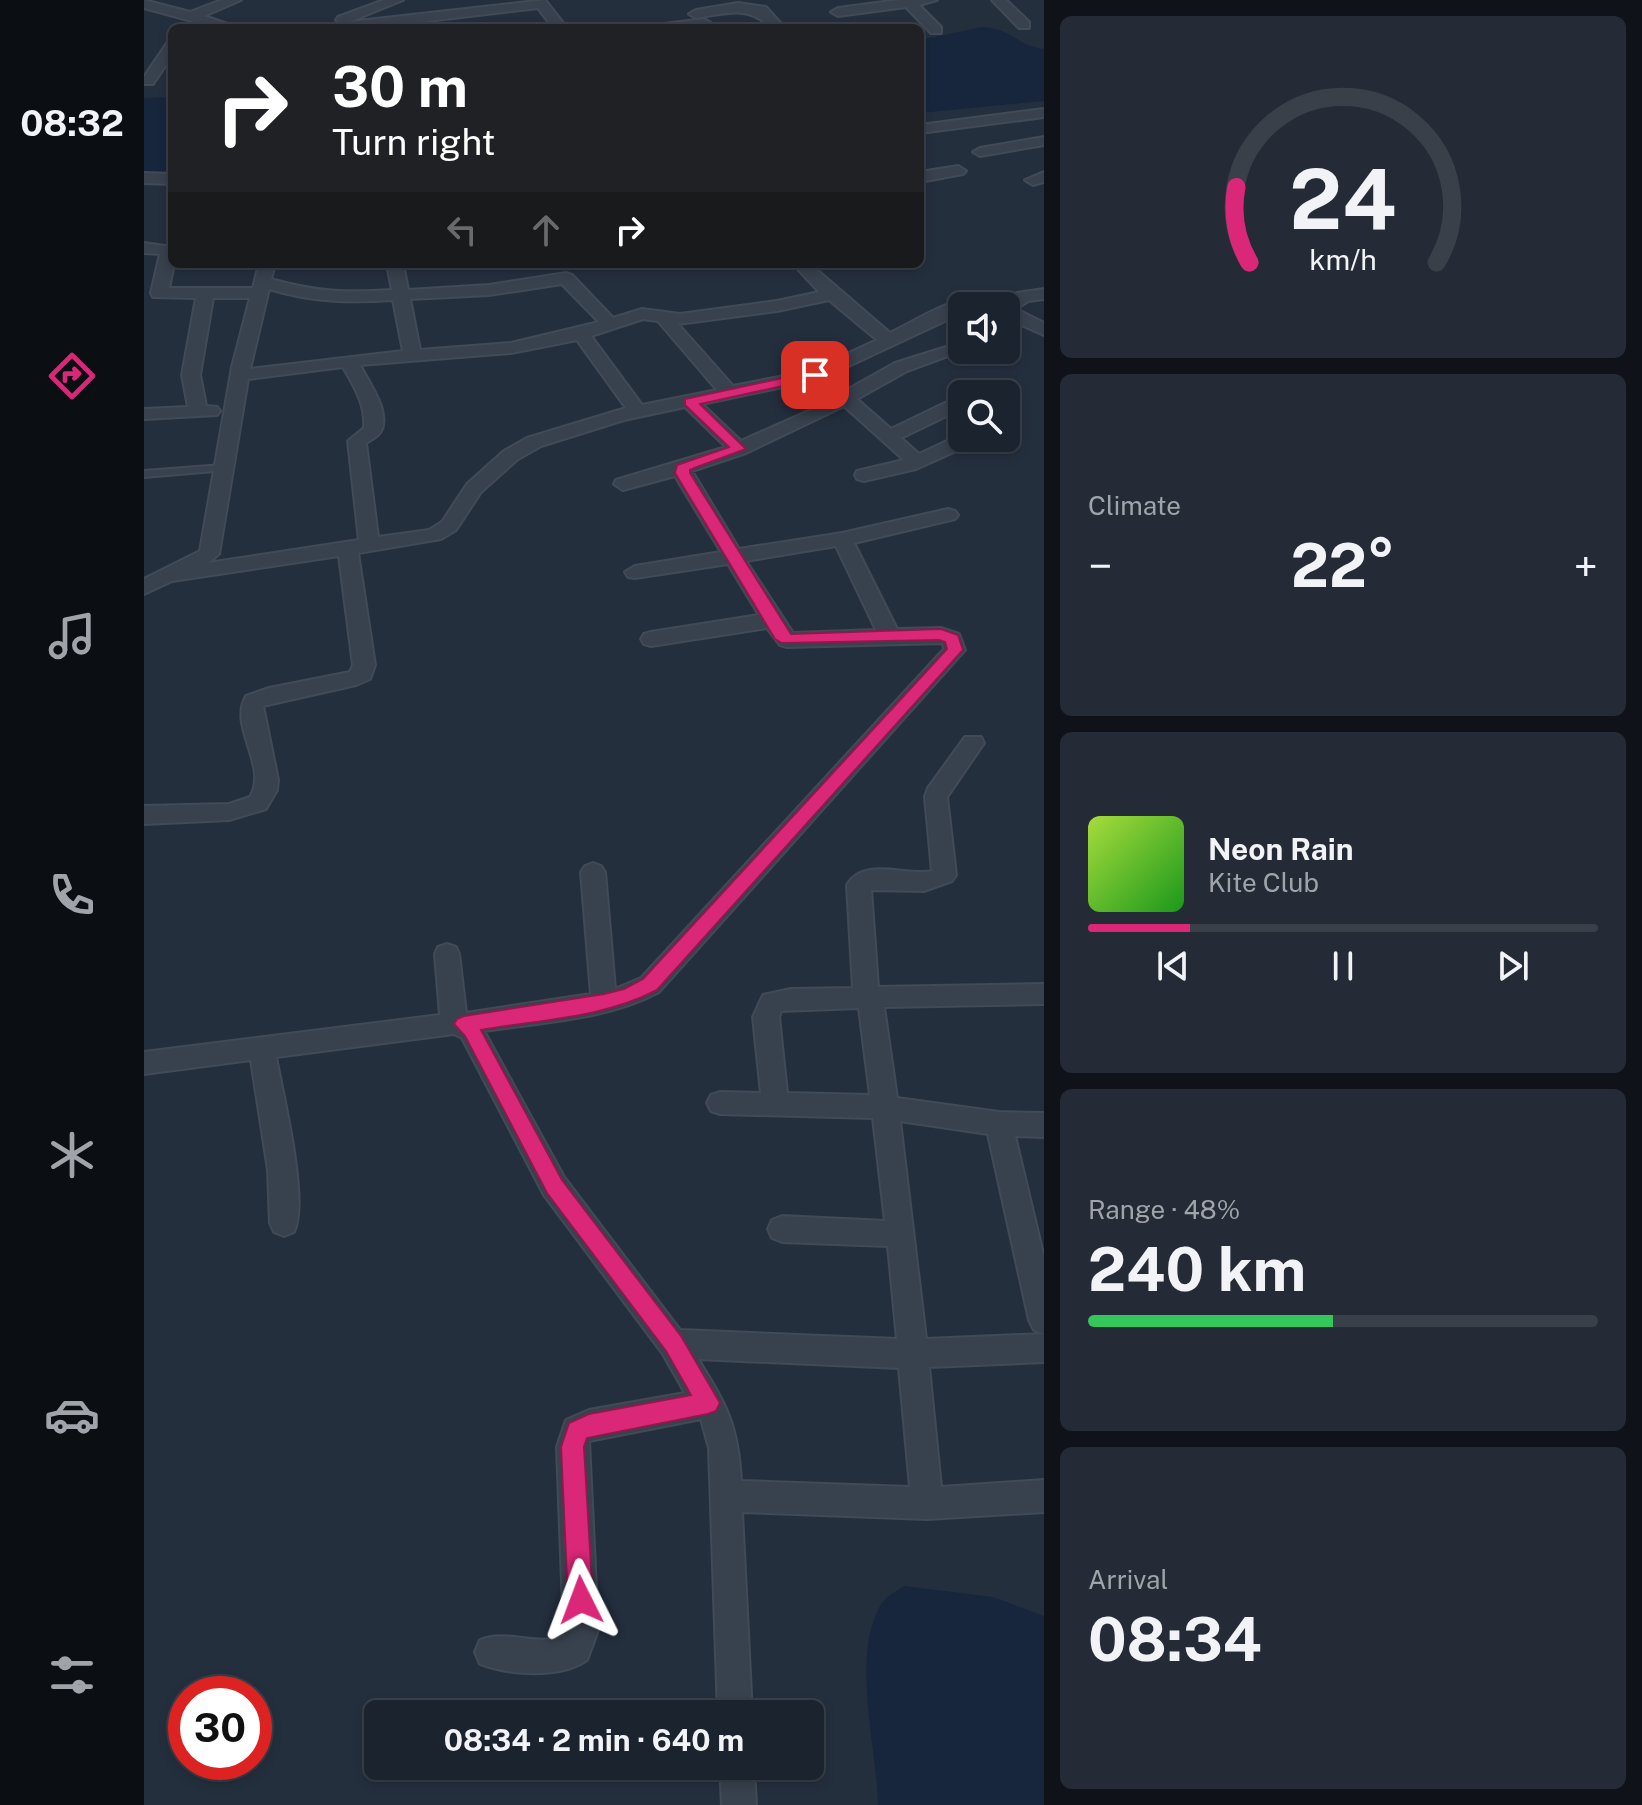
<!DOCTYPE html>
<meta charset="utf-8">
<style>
:root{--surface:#1b232e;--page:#242b36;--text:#f1f3f6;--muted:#a0a4aa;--line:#39404a;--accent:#db2777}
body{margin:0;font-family:"Public Sans",sans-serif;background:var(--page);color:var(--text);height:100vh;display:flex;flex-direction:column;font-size:30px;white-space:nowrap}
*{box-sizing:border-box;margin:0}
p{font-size:26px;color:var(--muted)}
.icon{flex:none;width:44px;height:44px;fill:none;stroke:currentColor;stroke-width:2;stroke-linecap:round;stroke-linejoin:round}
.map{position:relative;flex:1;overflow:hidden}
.drawer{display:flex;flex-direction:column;gap:16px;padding:16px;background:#0f1319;width:598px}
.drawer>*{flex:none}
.top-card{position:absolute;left:24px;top:24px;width:756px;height:244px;border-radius:12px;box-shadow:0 4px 12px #0003,0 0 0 2px var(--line);background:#202124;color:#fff;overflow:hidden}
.fabs{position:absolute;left:804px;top:292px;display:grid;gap:16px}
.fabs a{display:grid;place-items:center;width:72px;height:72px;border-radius:12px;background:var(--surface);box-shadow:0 4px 12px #0003,0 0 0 2px var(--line);font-size:40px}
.speed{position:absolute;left:24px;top:1676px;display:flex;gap:16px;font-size:40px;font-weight:700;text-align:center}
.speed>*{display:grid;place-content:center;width:104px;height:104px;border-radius:50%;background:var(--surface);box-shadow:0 4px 12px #0003,0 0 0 2px var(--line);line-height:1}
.speed .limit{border:12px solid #d22;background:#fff;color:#111}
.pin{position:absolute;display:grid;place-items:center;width:68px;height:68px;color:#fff;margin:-34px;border-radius:16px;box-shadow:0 4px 12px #0006}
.me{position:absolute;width:88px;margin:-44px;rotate:357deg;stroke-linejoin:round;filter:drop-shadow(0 0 6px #0008)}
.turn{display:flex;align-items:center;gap:28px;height:168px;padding:0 32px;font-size:36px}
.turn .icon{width:104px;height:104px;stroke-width:2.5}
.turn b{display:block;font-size:56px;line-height:68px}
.lanes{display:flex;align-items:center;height:76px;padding:0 32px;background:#0003;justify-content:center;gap:40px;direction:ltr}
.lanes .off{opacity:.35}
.big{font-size:60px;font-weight:700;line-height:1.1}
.drawer .card{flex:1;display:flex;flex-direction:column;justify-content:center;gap:12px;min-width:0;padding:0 28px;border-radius:12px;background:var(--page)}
.drawer .dial{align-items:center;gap:0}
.dial svg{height:208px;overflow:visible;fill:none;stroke:var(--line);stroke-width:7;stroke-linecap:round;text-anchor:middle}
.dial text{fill:var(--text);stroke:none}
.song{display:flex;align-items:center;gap:24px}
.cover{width:96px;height:96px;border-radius:12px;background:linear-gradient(135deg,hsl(80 70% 55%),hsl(120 70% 35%))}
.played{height:8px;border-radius:4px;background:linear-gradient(90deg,var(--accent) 20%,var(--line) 20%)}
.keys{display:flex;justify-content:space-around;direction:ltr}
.heat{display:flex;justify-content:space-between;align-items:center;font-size:44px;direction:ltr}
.charge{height:12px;border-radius:6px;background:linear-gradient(90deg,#34c759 48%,var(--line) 0)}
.trip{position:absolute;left:220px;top:1700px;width:460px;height:80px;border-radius:12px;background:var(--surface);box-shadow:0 4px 12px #0003,0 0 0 2px var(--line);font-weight:700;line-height:80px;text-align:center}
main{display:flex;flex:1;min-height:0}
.tabs{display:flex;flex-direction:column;width:144px;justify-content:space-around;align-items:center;background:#0b0e12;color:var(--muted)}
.tabs .icon{width:56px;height:56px}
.tabs .current{color:var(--accent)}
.tabs b{font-size:36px;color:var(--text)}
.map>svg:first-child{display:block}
.water{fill:#17263c}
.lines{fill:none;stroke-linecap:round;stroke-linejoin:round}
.lane-casing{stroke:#414a57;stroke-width:4}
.street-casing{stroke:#414a57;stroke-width:4}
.lane{fill:#38414e;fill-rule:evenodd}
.street{fill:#38414e;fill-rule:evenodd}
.route{fill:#db2777;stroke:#8e194d;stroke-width:2}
</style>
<main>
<nav class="tabs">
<b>08:32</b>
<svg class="icon current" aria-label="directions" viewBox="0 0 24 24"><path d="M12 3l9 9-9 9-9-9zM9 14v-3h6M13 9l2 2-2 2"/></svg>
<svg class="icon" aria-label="music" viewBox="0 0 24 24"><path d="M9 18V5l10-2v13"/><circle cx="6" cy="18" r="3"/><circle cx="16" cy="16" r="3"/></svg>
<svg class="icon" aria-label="phone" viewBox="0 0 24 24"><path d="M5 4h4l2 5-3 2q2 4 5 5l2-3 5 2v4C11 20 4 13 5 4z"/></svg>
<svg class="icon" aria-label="climate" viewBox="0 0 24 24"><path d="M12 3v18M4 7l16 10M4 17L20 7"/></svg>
<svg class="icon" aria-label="car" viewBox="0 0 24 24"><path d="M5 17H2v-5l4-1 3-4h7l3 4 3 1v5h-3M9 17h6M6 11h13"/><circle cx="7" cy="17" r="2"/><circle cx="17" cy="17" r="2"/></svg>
<svg class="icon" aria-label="filters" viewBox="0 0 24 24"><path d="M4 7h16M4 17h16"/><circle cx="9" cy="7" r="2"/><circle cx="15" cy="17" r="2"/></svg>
</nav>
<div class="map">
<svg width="900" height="1805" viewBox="0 0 900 1805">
<rect width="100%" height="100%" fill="#242f3e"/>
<g class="water">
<path d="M 838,27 C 870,29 871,45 900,49 L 900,101 L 776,113 L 776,40 Z"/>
<polygon points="28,97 28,171 0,172 0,98"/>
<path d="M 760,1586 L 849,1597 L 900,1616 L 900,1805 L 734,1805 C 733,1749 707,1657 736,1606 C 741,1597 752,1591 760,1586 Z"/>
</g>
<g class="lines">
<defs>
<polygon id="lane" points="79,465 82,466 82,470 0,477 0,471"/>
<g id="street">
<polygon points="0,0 46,12 78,0 97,0 60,16 95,28 73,28 0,8"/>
<polygon points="240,0 259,0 205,22 401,0 423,28 409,28 394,8 225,28 192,27 197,23 192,20 194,17"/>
<polygon points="755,0 793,0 775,5 797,27 797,33 787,33 762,7 694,16 687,12 694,8"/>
<polygon points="848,0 862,0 885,22 885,28 875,28"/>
<path d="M 594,3 L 622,7 L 641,28 L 627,28 C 605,5 582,13 552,18 L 545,14 L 552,10 Z"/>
<polygon points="560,19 567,23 565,26 513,28 520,24"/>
<polygon points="28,42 28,56 9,84 0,84 0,77 23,43"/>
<polygon points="900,109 900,117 776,133 776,125"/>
<polygon points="900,137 900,145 836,156 829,152 836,148"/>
<polygon points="814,166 822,171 819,174 776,182 776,172"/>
<polygon points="900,172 900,182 889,185 881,180"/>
<polygon points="0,173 28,174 28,184 0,183"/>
<path d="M 0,243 L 28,247 L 30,264 L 25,288 L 109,288 L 115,264 L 131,264 L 127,279 C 171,292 203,293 248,290 L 243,264 L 259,264 L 264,290 L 345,285 L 422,273 L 428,275 L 469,318 L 498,309 L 536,314 L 633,301 L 675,292 L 649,264 L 666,264 L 746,333 C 778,318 824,284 858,303 L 873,293 L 900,289 L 900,299 L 884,301 L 872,309 L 900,323 L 900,335 L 862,318 L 862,306 L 818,306 L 818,313 L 677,379 L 558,404 L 597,441 L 669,409 L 751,363 L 818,342 L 820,350 L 763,371 L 713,399 L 747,429 L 803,402 L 815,402 L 818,406 L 815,410 L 757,438 L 775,454 L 818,434 L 818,438 L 834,438 L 832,442 L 772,469 L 720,481 L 713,479 L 711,475 L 713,471 L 760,460 L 700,406 L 602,453 L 548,471 L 595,549 L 698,533 L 804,509 L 811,511 L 814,515 L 811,519 L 710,543 L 753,629 L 797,628 L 815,634 L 821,650 L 515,992 C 463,1020 398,1022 340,1031 L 420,1177 L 536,1330 L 753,1339 L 744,1246 L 638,1242 L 628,1238 L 624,1229 L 628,1220 L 638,1216 L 741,1221 L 729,1118 L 576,1114 L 567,1111 L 563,1103 L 567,1095 L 576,1092 L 617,1093 L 609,1017 L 619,995 L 647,989 L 709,988 L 703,885 C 719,856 763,877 788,871 L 781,797 L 784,788 L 821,737 L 837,737 L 840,743 L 803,797 L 812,875 L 808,881 L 780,891 L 727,890 L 734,987 L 900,984 L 900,1004 L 740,1007 L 753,1098 L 855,1112 L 900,1113 L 900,1137 L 871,1136 L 900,1258 L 900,1334 L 890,1330 L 885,1320 L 844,1134 L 756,1121 L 782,1339 L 900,1334 L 900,1362 L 785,1367 L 797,1487 L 900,1480 L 900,1512 L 783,1519 L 598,1512 L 608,1714 L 574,1714 L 565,1448 L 557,1419 L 445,1441 L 454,1630 L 443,1660 C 417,1679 365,1675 336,1664 L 331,1652 L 336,1640 C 363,1629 394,1647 420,1636 L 413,1447 L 422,1420 L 445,1410 L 541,1393 L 519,1354 L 400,1195 L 318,1038 L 310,1034 L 132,1057 C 139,1095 165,1200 150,1232 L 140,1236 L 130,1232 L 126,1223 L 124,1170 L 107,1060 L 0,1074 L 0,1052 L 296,1015 L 291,954 L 294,947 L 303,944 L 312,947 L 315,954 L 322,1013 L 447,994 L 437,872 L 441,866 L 449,863 L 457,866 L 461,872 L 471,989 L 497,978 L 800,649 L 799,643 L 643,647 L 636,645 L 623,628 L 507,646 L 500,644 L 497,639 L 500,634 L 507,632 L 615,615 L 584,564 L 491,578 L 484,577 L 481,572 L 491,566 L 577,552 L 531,476 L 479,490 L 470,484 L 472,480 L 582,447 L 541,407 L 480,420 L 397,446 L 374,459 L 337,492 L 312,530 L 297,539 L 214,553 L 231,665 L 226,679 L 212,685 L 119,706 L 134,780 L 133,790 L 122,809 L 85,820 L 0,824 L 0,806 L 85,804 L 106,797 C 125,766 84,727 102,696 L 125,688 L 206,672 L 209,665 L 195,556 L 28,581 L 0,594 L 0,579 L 56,551 L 88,367 L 106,298 L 69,298 L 56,375 L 62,406 L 73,407 L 76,411 L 73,415 L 0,419 L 0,409 L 44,407 L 38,375 L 52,298 L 9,297 L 7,293 L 16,254 L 0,253 ZM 418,284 L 455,322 L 367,343 L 276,350 L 266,299 L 345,295 ZM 125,289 C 168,302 205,303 249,300 L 259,351 L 106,369 ZM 685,300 L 733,340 L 666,371 L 589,386 L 534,324 L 633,311 ZM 499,319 L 514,321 L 573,390 L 498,405 L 447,336 ZM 433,340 L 482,408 L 383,438 L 360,451 L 323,484 L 298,522 L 285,530 L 234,537 L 222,443 C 227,440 235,436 237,431 C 247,412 224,381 216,365 L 367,353 ZM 199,367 C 210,386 222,405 220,428 L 204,441 L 215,540 L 64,563 L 75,554 L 104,379 ZM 692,546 L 732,630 L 649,633 L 602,561 ZM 715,1008 L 726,1095 L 643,1093 L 635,1017 L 637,1011 ZM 554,1359 L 755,1368 L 766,1487 L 597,1481 C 594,1425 583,1406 554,1359 Z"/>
<polygon points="576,1766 610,1766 612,1805 578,1805"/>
</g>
</defs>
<use href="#lane" class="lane-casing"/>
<use href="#street" class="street-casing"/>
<use href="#lane" class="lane"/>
<use href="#street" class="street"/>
</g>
<path class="route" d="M 671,371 L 678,375 L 676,378 L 556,404 L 602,449 L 553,467 L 546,470 L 546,473 L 647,634 L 797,629 L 814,635 L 819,650 L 513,990 C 460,1018 395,1020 337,1030 L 418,1180 L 537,1336 L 576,1403 L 572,1411 L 564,1414 L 443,1438 L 440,1447 L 449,1600 L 445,1608 L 437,1612 L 428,1608 L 424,1600 L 417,1447 L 425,1423 L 445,1414 L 547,1395 L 522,1351 L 403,1193 L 321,1036 L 310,1024 L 313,1019 L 320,1016 L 460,994 L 480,989 L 499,979 L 803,649 L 801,642 L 795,640 L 638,643 L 631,639 L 531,473 L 533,465 L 585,447 L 541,405 L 541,399 Z"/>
</svg>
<div class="fabs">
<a><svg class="icon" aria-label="sound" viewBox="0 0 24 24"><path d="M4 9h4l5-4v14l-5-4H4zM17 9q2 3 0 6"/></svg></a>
<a><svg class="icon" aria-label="search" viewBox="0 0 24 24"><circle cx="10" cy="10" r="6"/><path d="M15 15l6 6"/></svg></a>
</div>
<div class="speed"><div class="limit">30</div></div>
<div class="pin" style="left:671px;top:375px;background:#d93025"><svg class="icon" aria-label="arrive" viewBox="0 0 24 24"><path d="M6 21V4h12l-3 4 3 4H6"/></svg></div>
<svg class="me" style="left:437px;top:1600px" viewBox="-20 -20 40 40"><path d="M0-17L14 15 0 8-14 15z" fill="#db2777" stroke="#fff" stroke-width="4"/></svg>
<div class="trip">08:34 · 2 min · 640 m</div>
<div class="top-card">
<div class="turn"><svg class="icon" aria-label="right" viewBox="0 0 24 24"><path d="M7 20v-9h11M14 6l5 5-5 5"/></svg><div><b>30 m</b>Turn right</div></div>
<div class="lanes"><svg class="icon off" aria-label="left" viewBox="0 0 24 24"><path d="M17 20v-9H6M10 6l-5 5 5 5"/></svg><svg class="icon off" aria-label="ahead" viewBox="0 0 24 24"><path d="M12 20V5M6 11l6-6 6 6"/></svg><svg class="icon" aria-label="right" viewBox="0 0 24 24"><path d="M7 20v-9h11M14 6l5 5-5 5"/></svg></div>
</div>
</div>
<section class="drawer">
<div class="card dial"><svg viewBox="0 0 100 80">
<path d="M14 69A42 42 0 1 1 86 69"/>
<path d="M14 69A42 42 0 0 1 9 40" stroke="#db2777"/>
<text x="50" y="56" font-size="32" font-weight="700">24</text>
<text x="50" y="72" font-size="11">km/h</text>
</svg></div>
<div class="card"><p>Climate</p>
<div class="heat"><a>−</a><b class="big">22°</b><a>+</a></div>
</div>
<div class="card">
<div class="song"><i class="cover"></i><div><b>Neon Rain</b><p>Kite Club</p></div></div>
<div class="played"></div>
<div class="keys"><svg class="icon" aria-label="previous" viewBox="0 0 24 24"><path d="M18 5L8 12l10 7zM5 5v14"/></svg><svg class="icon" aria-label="pause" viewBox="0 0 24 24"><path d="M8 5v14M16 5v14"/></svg><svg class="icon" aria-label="next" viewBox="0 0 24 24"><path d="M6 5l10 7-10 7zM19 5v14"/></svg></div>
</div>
<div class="card"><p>Range · 48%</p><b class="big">240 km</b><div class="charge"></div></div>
<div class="card"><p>Arrival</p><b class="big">08:34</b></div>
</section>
</main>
